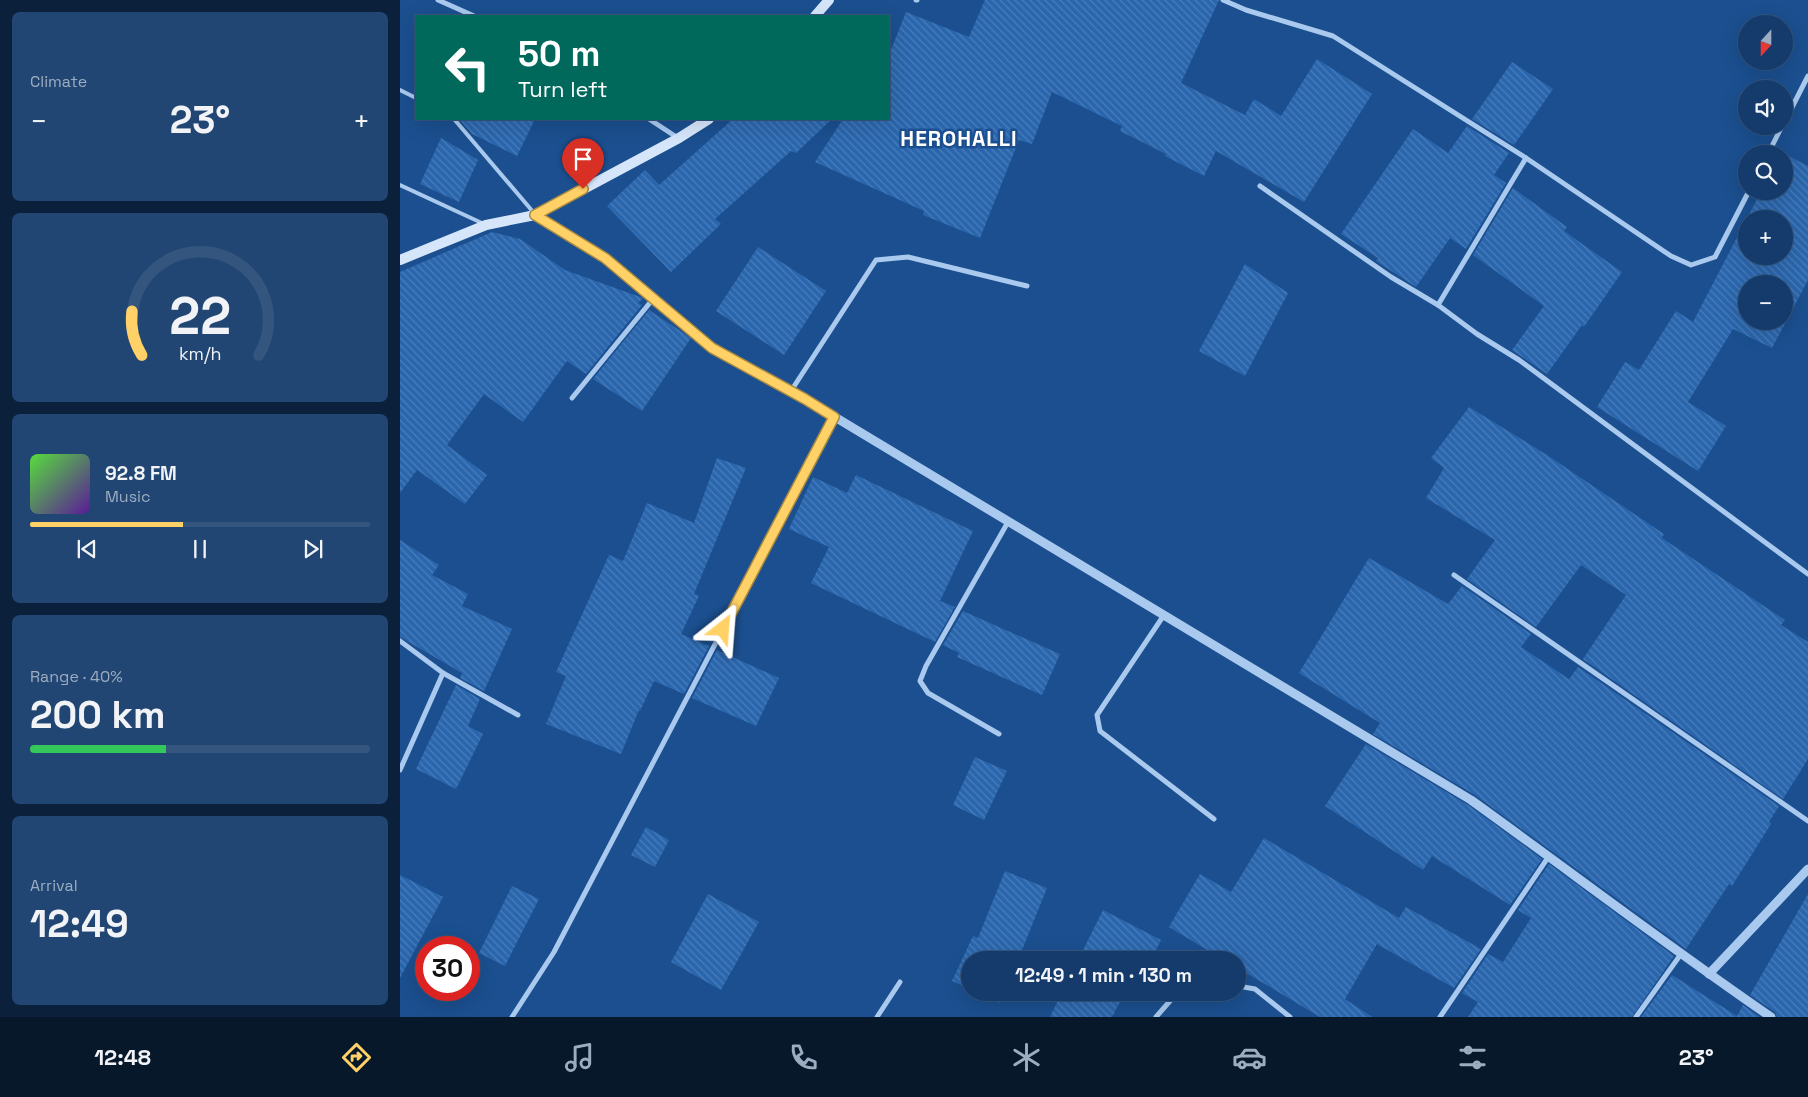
<!DOCTYPE html>
<meta charset="utf-8">
<style>
:root{--surface:#143b6b;--page:#214673;--text:#f1f3f6;--muted:#9dadc1;--line:#33557e;--accent:#ffd166}
body{margin:0;font-family:"Space Grotesk",sans-serif;background:var(--page);color:var(--text);height:100vh;display:flex;flex-direction:column;font-size:19px;white-space:nowrap}
*{box-sizing:border-box;margin:0}
p{font-size:16px;color:var(--muted)}
.icon{flex:none;width:28px;height:28px;fill:none;stroke:currentColor;stroke-width:2;stroke-linecap:round;stroke-linejoin:round}
.map{position:relative;flex:1;overflow:hidden}
.side{display:flex;flex-direction:column;gap:12px;padding:12px;background:#0b203b;width:400px}
.side>*{flex:none}
.hud{position:absolute;left:15px;top:15px;width:475px;height:105px;border-radius:0px;box-shadow:0 5px 20px #0002,0 0 0 1px var(--line);background:#00695c;color:#fff;overflow:hidden}
.needle{width:32px;rotate:201deg}
.buttons{position:absolute;left:1338px;top:15px;display:grid;gap:10px}
.buttons a{display:grid;place-items:center;width:55px;height:55px;border-radius:50%;background:var(--surface);box-shadow:0 5px 20px #0002,0 0 0 1px var(--line);font-size:25px}
.speed{position:absolute;left:15px;top:936px;display:flex;gap:10px;font-size:25px;font-weight:700;text-align:center}
.speed>*{display:grid;place-content:center;width:65px;height:65px;border-radius:50%;background:var(--surface);box-shadow:0 5px 20px #0002,0 0 0 1px var(--line);line-height:1}
.speed .limit{border:8px solid #d22;background:#fff;color:#111}
.pin{position:absolute;display:grid;place-items:center;width:42px;height:42px;color:#fff;margin:-51px -21px;border-radius:50% 50% 50% 0;rotate:-45deg;box-shadow:0 0 5px #0007}
.pin .icon{rotate:45deg}
.me{position:absolute;width:55px;margin:-28px;rotate:28deg;stroke-linejoin:round;filter:drop-shadow(0 0 4px #0008)}
.turn{display:flex;align-items:center;gap:18px;height:105px;padding:0 20px;font-size:22px}
.turn .icon{width:65px;height:65px;stroke-width:2.5}
.turn b{display:block;font-size:35px;line-height:42px}
.big{font-size:38px;font-weight:600;line-height:1.1}
.side .card{flex:1;display:flex;flex-direction:column;justify-content:center;gap:8px;min-width:0;padding:0 18px;border-radius:8px;background:var(--page)}
.side .dial{align-items:center;gap:0}
.dial svg{height:130px;overflow:visible;fill:none;stroke:var(--line);stroke-width:7;stroke-linecap:round;text-anchor:middle}
.dial text{fill:var(--text);stroke:none}
.song{display:flex;align-items:center;gap:15px}
.cover{width:60px;height:60px;border-radius:8px;background:linear-gradient(135deg,hsl(110 70% 55%),hsl(270 70% 35%))}
.played{height:5px;border-radius:2px;background:linear-gradient(90deg,var(--accent) 45%,var(--line) 45%)}
.keys{display:flex;justify-content:space-around;direction:ltr}
.heat{display:flex;justify-content:space-between;align-items:center;font-size:28px;direction:ltr}
.charge{height:8px;border-radius:4px;background:linear-gradient(90deg,#34c759 40%,var(--line) 0)}
.trip{position:absolute;left:561px;top:951px;width:285px;height:50px;border-radius:25px;background:var(--surface);box-shadow:0 5px 20px #0002,0 0 0 1px var(--line);font-weight:600;line-height:50px;text-align:center}
.menu{display:flex;height:80px;justify-content:space-around;align-items:center;background:#08182b;color:var(--muted)}
.menu .icon{width:35px;height:35px}
.menu .on{color:var(--accent)}
.menu b{font-size:22px;color:var(--text)}
main{display:flex;flex:1;min-height:0}
.map>svg:first-child{display:block}
.building{fill:url(#building-back-hatch);fill-rule:evenodd}
.lines{fill:none;stroke-linecap:round;stroke-linejoin:round}
.service{stroke:#a9c9ee;stroke-width:4}
.minor{stroke:#a9c9ee;stroke-width:5}
.tertiary{stroke:#a9c9ee;stroke-width:9}
.secondary{stroke:#d6e6fa;stroke-width:10}
.route-casing{stroke:#a68842;stroke-width:12}
.route{stroke:#ffd166;stroke-width:9}
.labels{text-anchor:middle;dominant-baseline:central;stroke-width:5;stroke-linejoin:round;paint-order:stroke}
.district-label{font-size:21px;font-weight:bold;letter-spacing:1px;fill:#fff;stroke:#1b4f8f}
</style>
<main>
<section class="side">
<div class="card"><p>Climate</p>
<div class="heat"><a>−</a><b class="big">23°</b><a>+</a></div>
</div>
<div class="card dial"><svg viewBox="0 0 100 80">
<path d="M14 69A42 42 0 1 1 86 69"/>
<path d="M14 69A42 42 0 0 1 8 42" stroke="#ffd166"/>
<text x="50" y="56" font-size="32" font-weight="700">22</text>
<text x="50" y="72" font-size="11">km/h</text>
</svg></div>
<div class="card">
<div class="song"><i class="cover"></i><div><b>92.8 FM</b><p>Music</p></div></div>
<div class="played"></div>
<div class="keys"><svg class="icon" aria-label="previous" viewBox="0 0 24 24"><path d="M18 5L8 12l10 7zM5 5v14"/></svg><svg class="icon" aria-label="pause" viewBox="0 0 24 24"><path d="M8 5v14M16 5v14"/></svg><svg class="icon" aria-label="next" viewBox="0 0 24 24"><path d="M6 5l10 7-10 7zM19 5v14"/></svg></div>
</div>
<div class="card"><p>Range · 40%</p><b class="big">200 km</b><div class="charge"></div></div>
<div class="card"><p>Arrival</p><b class="big">12:49</b></div>
</section>
<div class="map">
<svg width="1408" height="1017" viewBox="0 0 1408 1017">
<defs>
<pattern id="building-back-hatch" width="6" height="6" patternUnits="userSpaceOnUse" patternTransform="scale(1.25)"><rect width="6" height="6" fill="#2a66ad"/><path d="M-1 5l2 2M0 0l6 6M5-1l2 2" fill="none" stroke="#4a7db9"/></pattern>
</defs>
<rect width="100%" height="100%" fill="#1b4f8f"/>
<g class="building">
<polygon points="585,0 819,0 781,83 845,115 854,99 881,116 917,59 972,94 904,202 816,151 804,176 765,156 766,154 720,131 722,126 652,92 632,144 619,140 580,238 523,215 524,211 415,162 443,119 489,119 489,55 506,12 569,37"/>
<polygon points="1112,62 1153,89 1114,145 1072,119"/>
<polygon points="59,119 135,119 117,156 72,134"/>
<polygon points="333,119 432,119 396,153 391,151 315,219 321,224 271,272 207,206 245,170 259,185"/>
<polygon points="1067,126 1109,153 1094,175 1106,183 1066,249 1050,238 1016,287 976,261 978,258 941,234 1013,129 1048,153"/>
<polygon points="41,138 78,160 59,202 20,184"/>
<path d="M 1381,152 L 1408,166 L 1408,280 L 1372,348 L 1333,329 L 1288,402 L 1326,426 L 1298,471 L 1197,407 L 1225,362 L 1239,370 L 1276,311 L 1293,322 L 1346,220 L 1346,256 L 1384,256 L 1384,219 L 1347,219 L 1361,191 L 1384,191 L 1384,154 L 1380,154 ZM 1346,284 L 1384,284 L 1384,321 L 1346,321 Z"/>
<polygon points="1113,188 1167,227 1164,231 1222,272 1184,327 1182,325 1147,374 1112,350 1144,306 1073,255"/>
<polygon points="92,232 120,239 165,270 243,298 238,303 242,305 186,374 167,361 123,422 84,394 47,445 87,475 65,504 17,470 0,493 0,272"/>
<polygon points="358,247 426,291 384,355 316,311"/>
<polygon points="845,264 888,293 845,376 799,351"/>
<polygon points="249,310 291,338 242,411 193,379"/>
<polygon points="1069,407 1147,455 1264,534 1262,538 1385,620 1381,625 1408,642 1408,759 1383,799 1183,659 1226,595 1181,565 1136,627 1067,579 1095,540 1026,498 1044,468 1031,458"/>
<polygon points="317,458 346,468 294,594 299,596 281,634 309,646 284,694 254,681 240,711 239,710 221,754 146,724 166,676 156,672 209,555 223,561 247,503 294,523"/>
<polygon points="456,475 573,531 540,601 555,607 535,642 411,583 429,547 389,529 413,477 447,493"/>
<polygon points="0,540 39,565 32,575 68,594 62,606 112,629 84,691 60,678 62,673 0,637"/>
<polygon points="969,558 1048,604 1062,586 1131,634 1121,647 1169,679 1178,667 1379,806 1369,822 1371,824 1332,886 1329,884 1286,949 1075,795 973,734 980,723 899,673"/>
<polygon points="563,611 660,654 642,695 557,657 559,653 543,645"/>
<polygon points="317,650 379,678 356,726 292,698"/>
<polygon points="56,685 80,699 68,726 83,734 56,789 16,769"/>
<polygon points="966,744 1068,805 1142,859 1110,905 1032,856 1023,870 925,806"/>
<polygon points="575,757 607,771 584,820 553,805"/>
<polygon points="246,827 269,840 255,867 231,855"/>
<polygon points="864,838 999,918 1006,907 1081,949 1054,988 977,944 945,999 972,1017 920,1017 838,968 838,960 824,960 769,927 800,874 831,892"/>
<polygon points="1149,864 1274,956 1232,1017 1068,1017 1078,1002 1062,993 1088,954 1103,962 1131,918 1118,910"/>
<polygon points="605,871 647,888 618,960 570,960 570,989 552,981 573,936 578,938"/>
<polygon points="0,875 43,897 0,978"/>
<polygon points="112,886 139,899 105,966 79,953"/>
<polygon points="308,894 359,922 321,990 271,962"/>
<polygon points="1408,894 1408,1017 1377,1017 1375,1012 1350,995"/>
<polygon points="703,910 761,940 751,960 678,960"/>
<polygon points="1272,975 1337,1016 1343,1005 1360,1017 1241,1017"/>
<polygon points="577,992 605,992 600,1003"/>
<polygon points="662,992 735,992 731,1000 723,996 712,1017 650,1017"/>
</g>
<g class="lines">
<g class="service">
<polyline points="0,90 16,98"/>
<polyline points="54,119 134,213"/>
<polyline points="0,185 84,224"/>
</g>
<g class="minor">
<polyline points="38,0 74,16"/>
<polyline points="516,0 517,0"/>
<polyline points="823,0 846,10 933,36 1126,158"/>
<polyline points="249,119 278,138"/>
<polyline points="1384,123 1408,76"/>
<polyline points="1368,154 1382,126"/>
<polyline points="860,186 991,277 1038,305 1077,334 1119,360 1408,574"/>
<polyline points="1038,305 1126,158 1271,256 1291,265 1315,257 1349,191"/>
<polyline points="391,391 476,260 508,257 627,286"/>
<polyline points="172,398 253,299"/>
<polyline points="1054,575 1408,821"/>
<polyline points="764,615 697,715 700,731 814,819"/>
<polyline points="0,641 43,673 118,715"/>
<polyline points="599,734 528,693 520,681 526,666 608,522"/>
<polyline points="0,770 43,673"/>
<polyline points="838,986 855,989 890,1017"/>
<polyline points="112,1017 154,952 434,417"/>
<polyline points="477,1017 500,982"/>
<polyline points="756,1017 777,993 781,992"/>
<polyline points="1040,1017 1149,856"/>
<polyline points="1236,1017 1281,954"/>
</g>
<g class="tertiary">
<path d="M 135,215 L 205,258 L 312,348 L 405,399 L 1071,800 C 1171,872 1269,947 1371,1017"/>
<polyline points="1309,974 1408,869"/>
</g>
<g class="secondary">
<polyline points="415,16 429,0"/>
<polyline points="0,260 86,225 135,215 279,138 309,119"/>
</g>
</g>
<g class="lines">
<defs>
<polyline id="route" points="183,189 135,215 205,258 312,348 405,399 434,417 323,629"/>
</defs>
<use href="#route" class="route-casing"/>
<use href="#route" class="route"/>
</g>
<g class="labels">
<g class="district-label">
<text x="559" y="138">HEROHALLI</text>
</g>
</g>
</svg>
<div class="buttons">
<a><svg class="needle" viewBox="-14 -14 28 28"><path d="M0-13l5 13h-10z" fill="#e53935"/><path d="M0 13l5-13h-10z" fill="#9dadc1"/></svg></a>
<a><svg class="icon" aria-label="sound" viewBox="0 0 24 24"><path d="M4 9h4l5-4v14l-5-4H4zM17 9q2 3 0 6"/></svg></a>
<a><svg class="icon" aria-label="search" viewBox="0 0 24 24"><circle cx="10" cy="10" r="6"/><path d="M15 15l6 6"/></svg></a>
<a>+</a>
<a>−</a>
</div>
<div class="speed"><div class="limit">30</div></div>
<div class="pin" style="left:183px;top:189px;background:#d93025"><svg class="icon" aria-label="arrive" viewBox="0 0 24 24"><path d="M6 21V4h12l-3 4 3 4H6"/></svg></div>
<svg class="me" style="left:323px;top:629px" viewBox="-20 -20 40 40"><path d="M0-17L14 15 0 8-14 15z" fill="#ffd166" stroke="#fff" stroke-width="4"/></svg>
<div class="trip">12:49 · 1 min · 130 m</div>
<div class="hud">
<div class="turn"><svg class="icon" aria-label="left" viewBox="0 0 24 24"><path d="M17 20v-9H6M10 6l-5 5 5 5"/></svg><div><b>50 m</b>Turn left</div></div>
</div>
</div>
</main>
<nav class="menu">
<b>12:48</b>
<svg class="icon on" aria-label="directions" viewBox="0 0 24 24"><path d="M12 3l9 9-9 9-9-9zM9 14v-3h6M13 9l2 2-2 2"/></svg>
<svg class="icon" aria-label="music" viewBox="0 0 24 24"><path d="M9 18V5l10-2v13"/><circle cx="6" cy="18" r="3"/><circle cx="16" cy="16" r="3"/></svg>
<svg class="icon" aria-label="phone" viewBox="0 0 24 24"><path d="M5 4h4l2 5-3 2q2 4 5 5l2-3 5 2v4C11 20 4 13 5 4z"/></svg>
<svg class="icon" aria-label="climate" viewBox="0 0 24 24"><path d="M12 3v18M4 7l16 10M4 17L20 7"/></svg>
<svg class="icon" aria-label="car" viewBox="0 0 24 24"><path d="M5 17H2v-5l4-1 3-4h7l3 4 3 1v5h-3M9 17h6M6 11h13"/><circle cx="7" cy="17" r="2"/><circle cx="17" cy="17" r="2"/></svg>
<svg class="icon" aria-label="filters" viewBox="0 0 24 24"><path d="M4 7h16M4 17h16"/><circle cx="9" cy="7" r="2"/><circle cx="15" cy="17" r="2"/></svg>
<b>23°</b>
</nav>
